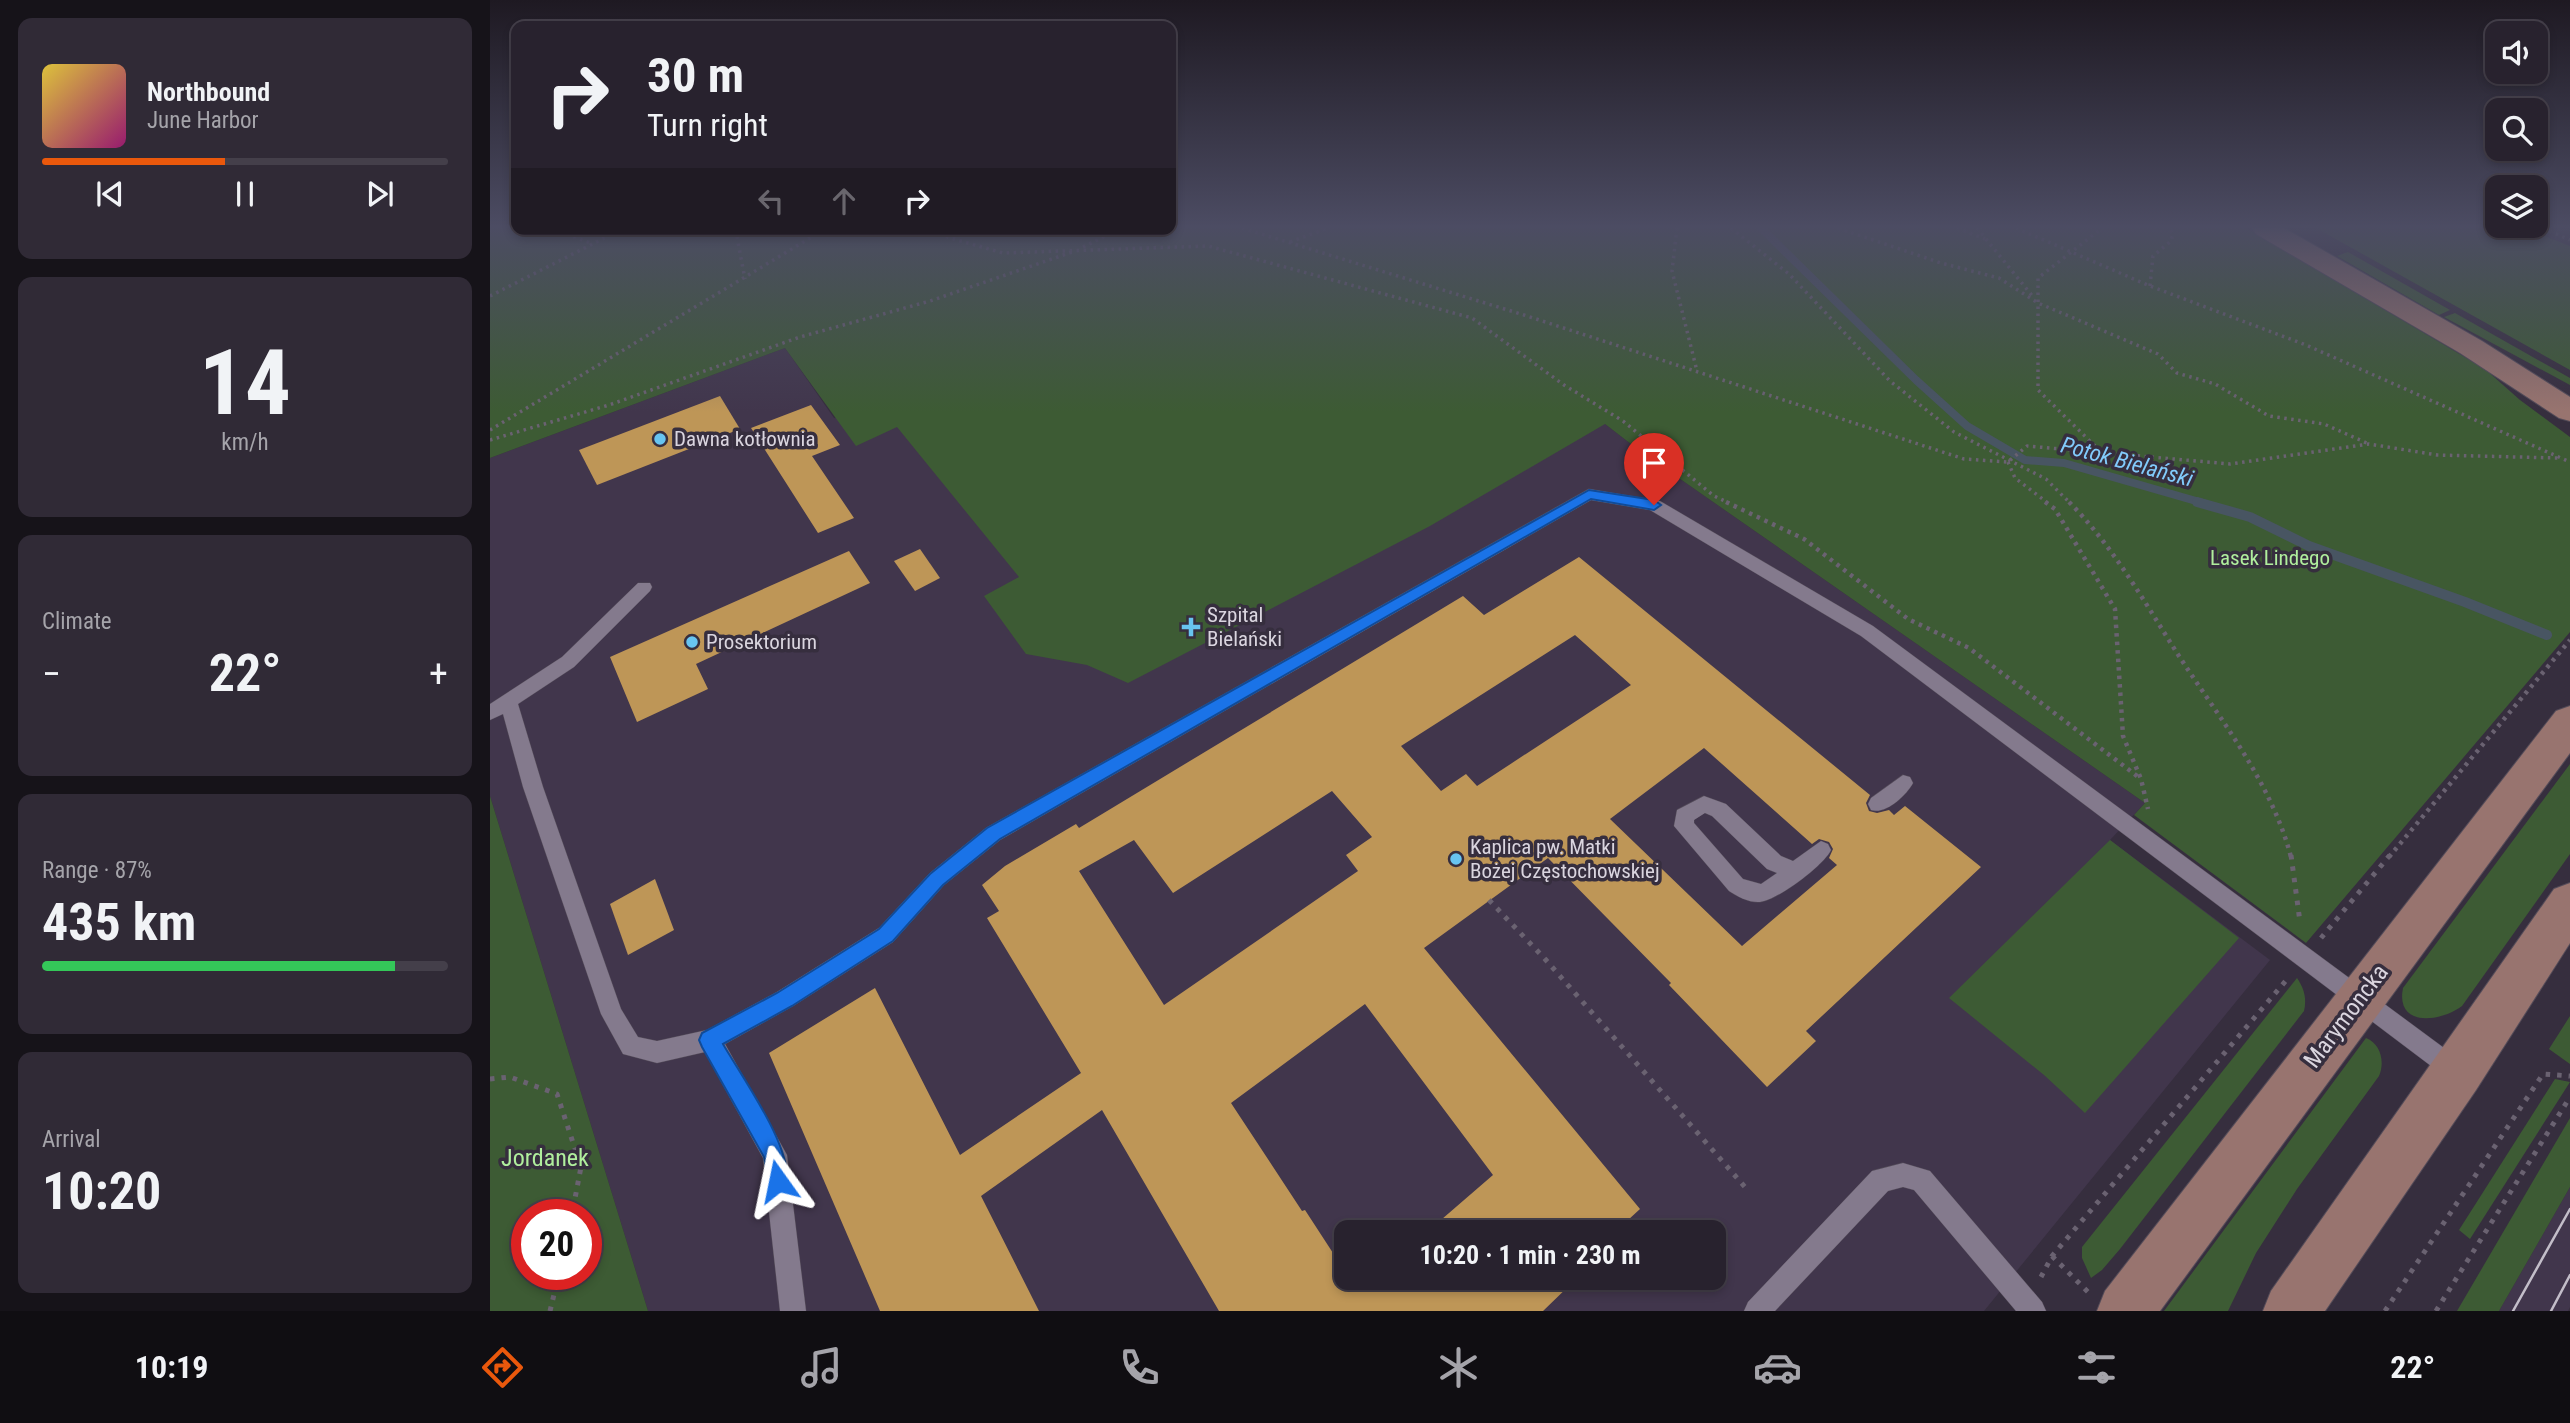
<!DOCTYPE html>
<meta charset="utf-8">
<style>
:root{--surface:#28222e;--page:#302a36;--text:#f1f3f6;--muted:#a5a4aa;--line:#443f4a;--accent:#ea580c}
body{margin:0;font-family:"Roboto Condensed",sans-serif;background:var(--page);color:var(--text);height:100vh;display:flex;flex-direction:column;font-size:26px;white-space:nowrap}
*{box-sizing:border-box;margin:0}
p{font-size:23px;color:var(--muted)}
.icon{flex:none;width:38px;height:38px;fill:none;stroke:currentColor;stroke-width:2;stroke-linecap:round;stroke-linejoin:round}
.map{position:relative;flex:1;overflow:hidden}
.sheet{display:flex;flex-direction:column;gap:18px;padding:18px;background:#161319;width:490px}
.sheet>*{flex:none}
.guide{position:absolute;left:21px;top:21px;width:665px;height:214px;border-radius:14px;box-shadow:0 4px 10px #0003,0 0 0 2px var(--line);background:#28222e;color:var(--text);overflow:hidden}
.fabs{position:absolute;left:1995px;top:21px;display:grid;gap:14px}
.fabs a{display:grid;place-items:center;width:63px;height:63px;border-radius:14px;background:var(--surface);box-shadow:0 4px 10px #0003,0 0 0 2px var(--line);font-size:35px}
.speed{position:absolute;left:21px;top:1199px;display:flex;gap:14px;font-size:35px;font-weight:700;text-align:center}
.speed>*{display:grid;place-content:center;width:91px;height:91px;border-radius:50%;background:var(--surface);box-shadow:0 4px 10px #0003,0 0 0 2px var(--line);line-height:1}
.speed .limit{border:10px solid #d22;background:#fff;color:#111}
.pin{position:absolute;display:grid;place-items:center;width:60px;height:60px;color:#fff;margin:-72px -30px;border-radius:50% 50% 50% 0;rotate:-45deg;box-shadow:0 0 7px #0007}
.pin .icon{rotate:45deg}
.me{position:absolute;width:77px;margin:-38px;rotate:348deg;stroke-linejoin:round;filter:drop-shadow(0 0 5px #0008)}
.turn{display:flex;align-items:center;gap:24px;height:147px;padding:0 21px;font-size:32px}
.turn .icon{width:91px;height:91px;stroke-width:2.5}
.turn b{display:block;font-size:49px;line-height:60px}
.lanes{display:flex;align-items:center;height:66px;padding:0 21px;background:#0003;justify-content:center;gap:35px;direction:ltr}
.lanes .off{opacity:.35}
.big{font-size:52px;font-weight:700;line-height:1.1}
.sheet .card{flex:1;display:flex;flex-direction:column;justify-content:center;gap:10px;min-width:0;padding:0 24px;border-radius:14px;background:var(--page)}
.sheet .dial{align-items:center;gap:0}
.dial b{font-size:91px;line-height:1}
.song{display:flex;align-items:center;gap:21px}
.cover{width:84px;height:84px;border-radius:10px;background:linear-gradient(135deg,hsl(50 70% 55%),hsl(320 70% 35%))}
.played{height:7px;border-radius:4px;background:linear-gradient(90deg,var(--accent) 45%,var(--line) 45%)}
.keys{display:flex;justify-content:space-around;direction:ltr}
.heat{display:flex;justify-content:space-between;align-items:center;font-size:38px;direction:ltr}
.charge{height:10px;border-radius:5px;background:linear-gradient(90deg,#34c759 87%,var(--line) 0)}
.trip{position:absolute;left:844px;top:1220px;width:392px;height:70px;border-radius:14px;background:var(--surface);box-shadow:0 4px 10px #0003,0 0 0 2px var(--line);font-weight:700;line-height:70px;text-align:center}
.dock{display:flex;height:112px;justify-content:space-around;align-items:center;background:#100e12;color:var(--muted)}
.dock .icon{width:49px;height:49px}
.dock .current{color:var(--accent)}
.dock b{font-size:32px;color:var(--text)}
main{display:flex;flex:1;min-height:0}
.map>svg:first-child{display:block}
.built{fill:#41364c;fill-rule:evenodd}
.green{fill:#3d5b34;fill-rule:evenodd}
.lines{fill:none;stroke-linecap:round;stroke-linejoin:round}
.stream-far1{stroke:#485562;stroke-width:8}
.stream{stroke:#485562;stroke-width:10}
.building{fill:#be9657;fill-rule:evenodd}
.lane-casing{stroke:#534b58;stroke-width:1}
.secondary-casing{stroke:#534b58;stroke-width:2}
.path-far2{stroke:#6a6271;stroke-width:3.5;stroke-dasharray:2.5 4.5;stroke-linecap:butt}
.path-far1{stroke:#6a6271;stroke-width:4.5;stroke-dasharray:3.5 5;stroke-linecap:butt}
.path{stroke:#6a6271;stroke-width:5;stroke-dasharray:4.5 7;stroke-linecap:butt}
.lane{fill:#847a8d;fill-rule:evenodd}
.secondary{fill:#98746f;fill-rule:evenodd}
.tram{stroke:#c3bec9;stroke-width:2.5}
.route{fill:#1a73e8;stroke:#114b97;stroke-width:2}
.poi-dot{fill:#68c4f0;stroke:#362e3e;stroke-width:2.5}
.labels{text-anchor:middle;dominant-baseline:central;stroke-width:7;stroke-linejoin:round;paint-order:stroke}
.poi-label{font-size:21px;fill:#dad5df;stroke:#362e3e;text-anchor:start}
.park-label{font-size:21px;fill:#b0ee9d;stroke:#362e3e}
.water-label{font-size:23px;font-style:italic;fill:#82cbfb;stroke:#362e3e}
.near-street-label{font-size:24px;fill:#dad5df;stroke:#362e3e}
.near-park-label{font-size:24px;fill:#b0ee9d;stroke:#362e3e}
</style>
<main>
<section class="sheet">
<div class="card">
<div class="song"><i class="cover"></i><div><b>Northbound</b><p>June Harbor</p></div></div>
<div class="played"></div>
<div class="keys"><svg class="icon" aria-label="previous" viewBox="0 0 24 24"><path d="M18 5L8 12l10 7zM5 5v14"/></svg><svg class="icon" aria-label="pause" viewBox="0 0 24 24"><path d="M8 5v14M16 5v14"/></svg><svg class="icon" aria-label="next" viewBox="0 0 24 24"><path d="M6 5l10 7-10 7zM19 5v14"/></svg></div>
</div>
<div class="card dial"><b>14</b><p>km/h</p></div>
<div class="card"><p>Climate</p>
<div class="heat"><a>−</a><b class="big">22°</b><a>+</a></div>
</div>
<div class="card"><p>Range · 87%</p><b class="big">435 km</b><div class="charge"></div></div>
<div class="card"><p>Arrival</p><b class="big">10:20</b></div>
</section>
<div class="map">
<svg width="2080" height="1311" viewBox="0 0 2080 1311">
<rect width="100%" height="100%" fill="#362e3e"/>
<g class="built">
<path d="M 295,348 L 344,418 L 1115,424 L 1150,451 L 1655,803 L 1620,840 L 1780,960 L 1494,1311 L 158,1311 L 0,796 L 0,458 ZM 856,1232 L 1223,1232 L 1223,1278 L 856,1278 Z"/>
<polygon points="2080,1187 2080,1307 2078,1311 2009,1311"/>
</g>
<g class="green">
<polygon points="0,228 1756,228 1995,369 2030,400 2080,437 2080,632 1816,943 1644,815 1655,803 1150,451 1115,424 940,526 638,683 597,665 536,654 494,596 529,577 407,427 366,446 295,348 0,458"/>
<polygon points="1826,228 2033,228 2080,246 2080,370"/>
<polygon points="1858,252 1960,310 1949,315 1847,256"/>
<polygon points="1965,313 2080,378 2080,385 1954,317"/>
<path d="M 2080,764 L 2080,854 L 1972,1006 C 1951,1022 1905,1028 1913,988 Z"/>
<path d="M 0,796 L 158,1311 L 0,1311 ZM 37,1214 L 96,1214 L 96,1274 L 37,1274 Z"/>
<polygon points="1620,840 1749,938 1595,1113 1554,1075 1459,998"/>
<path d="M 1807,978 C 1814,988 1817,999 1814,1011 L 1630,1249 L 1612,1270 L 1601,1278 L 1592,1258 L 1592,1247 Z"/>
<polygon points="2080,1016 2080,1064 2059,1049"/>
<path d="M 1876,1038 C 1891,1044 1895,1062 1889,1076 L 1807,1189 L 1766,1253 L 1738,1311 L 1674,1311 Z"/>
<polygon points="2065,1079 2080,1082 1980,1239 1969,1230"/>
<polygon points="2080,1118 2080,1187 2009,1311 1967,1311"/>
</g>
<g class="lines">
<polyline class="stream-far1" points="1271,228 1426,380 1477,426 1535,460 1574,463 1713,503"/>
<polyline class="stream" points="1707,502 1760,517 1819,546 1975,602 2057,635"/>
</g>
<g class="building">
<polygon points="230,396 250,429 107,485 89,450"/>
<polygon points="321,405 350,445 322,456 364,518 328,533 261,428"/>
<polygon points="430,549 450,578 425,591 404,561"/>
<polygon points="359,551 380,583 206,664 218,689 147,722 120,657"/>
<path d="M 1089,557 L 1380,795 L 1376,803 L 1379,811 L 1387,813 L 1399,810 L 1404,815 L 1415,806 L 1491,867 L 1316,1031 L 1326,1041 L 1277,1087 L 1179,985 L 1181,983 L 1058,858 L 934,948 L 1150,1209 L 1125,1232 L 937,1232 L 1003,1175 L 875,1004 L 741,1103 L 812,1211 L 815,1210 L 856,1273 L 856,1278 L 859,1278 L 868,1292 L 885,1278 L 1080,1278 L 1083,1282 L 1053,1311 L 729,1311 L 612,1110 L 491,1196 L 549,1311 L 390,1311 L 279,1053 L 385,988 L 470,1155 L 591,1073 L 497,918 L 509,911 L 492,885 L 515,866 L 586,824 L 589,828 L 973,596 L 994,615 ZM 1085,635 L 1141,685 L 987,786 L 976,774 L 951,791 L 911,746 ZM 1214,748 L 1322,844 L 1329,839 L 1339,842 L 1343,849 L 1339,858 L 1347,865 L 1252,946 L 1120,819 ZM 842,791 L 882,837 L 856,855 L 868,871 L 674,1005 L 589,871 L 644,840 L 683,893 Z"/>
<polygon points="165,879 184,930 138,955 120,904"/>
</g>
<g class="lines">
<defs>
<g id="lane">
<polygon points="1099,489 1170,501 1383,626 1973,1062 1976,1070 1973,1078 1965,1081 1957,1078 1371,636 1160,510 1101,500 510,840 454,885 403,942 303,1006 235,1044 297,1155 316,1311 290,1311 273,1158 215,1052 167,1063 133,1054 111,1014 33,787 13,714 0,720 0,704 72,657 148,583 160,583 162,587 160,591 84,667 28,704 53,787 131,1009 148,1037 167,1041 217,1030 287,992 389,928 440,873 496,828"/>
<path d="M 1413,775 L 1420,777 L 1423,783 C 1416,796 1395,815 1381,810 L 1378,804 L 1381,798 Z"/>
<path d="M 1214,796 L 1236,804 L 1291,856 L 1303,861 L 1331,841 L 1338,844 L 1341,850 C 1334,865 1288,900 1270,902 C 1260,903 1248,897 1239,891 L 1184,826 L 1187,810 ZM 1215,813 L 1222,816 L 1277,869 L 1287,873 L 1271,884 L 1253,879 L 1204,823 L 1204,820 Z"/>
<polygon points="1413,1163 1440,1171 1552,1302 1556,1311 1526,1311 1424,1190 1413,1187 1398,1191 1285,1311 1254,1311 1258,1302 1382,1171"/>
</g>
<g id="secondary">
<polygon points="1762,228 1794,228 1992,341 2080,397 2080,421 2069,418 1970,353 1766,234"/>
<polygon points="2080,706 2080,753 1670,1311 1607,1311 1615,1291 2066,711"/>
<polygon points="2080,883 2080,943 1986,1090 1835,1311 1773,1311 1781,1291 2064,889"/>
</g>
</defs>
<use href="#lane" class="lane-casing"/>
<use href="#secondary" class="secondary-casing"/>
<g class="path-far2">
<polyline points="752,228 1034,315 1474,459 1518,462 1537,446 1740,464 1879,444 1947,455 2068,458"/>
<polyline points="1187,228 1182,271 1207,371"/>
<polyline points="1241,228 1299,274 1400,381 1464,432 1556,479 1580,503"/>
<polyline points="1348,228 1451,263 1509,278 1548,303 1668,354 1687,373 1725,384 1779,416 1834,424 1879,444"/>
<polyline points="1467,228 1495,239"/>
<polyline points="1487,228 1544,298"/>
<polyline points="1526,228 1660,286 1816,345 2080,462"/>
<polyline points="2053,228 2080,240"/>
<polyline points="64,229 103,244"/>
<polyline points="235,229 247,237 255,279"/>
<polyline points="429,229 513,253 718,246 982,318 1074,385 1133,421 1224,496 1239,503"/>
<polyline points="800,242 838,228"/>
<polyline points="593,247 630,229"/>
<polyline points="1660,286 1663,256 1681,241 1683,233 1679,228"/>
<polyline points="0,296 132,229"/>
<polyline points="0,430 335,229"/>
<polyline points="0,440 119,405 310,337 440,301 585,251"/>
<polyline points="1610,451 1548,390 1548,278 1612,228"/>
<polyline points="1518,462 1525,478 1558,503"/>
</g>
<g class="path-far1">
<polyline points="1236,502 1314,539 1418,619 1479,648 1651,779"/>
<polyline points="1555,502 1565,509 1625,609 1633,736 1651,779 1658,809"/>
<path d="M 1579,502 C 1622,545 1654,601 1687,653 C 1729,718 1781,781 1801,857"/>
<polyline points="1899,857 2080,640"/>
</g>
<g class="path">
<polyline points="1801,855 1810,922"/>
<polyline points="999,900 1055,959 1255,1187"/>
<polyline points="1831,938 1900,855"/>
<polyline points="0,1079 20,1077 67,1094 91,1167 82,1214"/>
<polyline points="1562,1256 1599,1293"/>
<polyline points="1551,1277 1562,1256 1799,977"/>
<polyline points="60,1311 69,1274"/>
<polyline points="1895,1311 2053,1074 2080,1076"/>
<polyline points="1946,1311 2080,1097"/>
</g>
<use href="#lane" class="lane"/>
<use href="#secondary" class="secondary"/>
<g class="tram">
<polyline points="2023,1311 2080,1209"/>
<polyline points="2061,1311 2080,1275"/>
</g>
</g>
<linearGradient id="sky" x2="0" y2="1"><stop stop-color="#1e1922"/><stop offset="0.55" stop-color="#4c4c63"/><stop offset="1" stop-color="#4c4c63" stop-opacity="0"/></linearGradient>
<rect width="2080" height="412" fill="url(#sky)"/>
<path class="route" d="M 1099,490 L 1164,500 L 1171,505 L 1164,510 L 1101,499 L 510,839 L 453,885 L 403,941 L 302,1006 L 233,1044 C 250,1074 309,1156 295,1188 L 288,1192 L 280,1188 L 274,1157 L 212,1047 L 209,1040 L 212,1033 L 287,993 L 389,929 L 440,874 L 497,828 Z"/>
<g class="poi-dot">
<circle cx="170" cy="439" r="7"/>
<path d="M697.5 616.5h7v7h7v7h-7v7h-7v-7h-7v-7h7z"/>
<circle cx="202" cy="642" r="7"/>
<circle cx="966" cy="859" r="7"/>
</g>
<g class="labels">
<g class="poi-label">
<text x="184" y="439">Dawna kotłownia</text>
<text x="717" y="615">Szpital<tspan x="717" dy="24">Bielański</tspan></text>
<text x="216" y="642">Prosektorium</text>
<text x="980" y="847">Kaplica pw. Matki<tspan x="980" dy="24">Bożej Częstochowskiej</tspan></text>
</g>
<g class="park-label">
<text x="1780" y="558">Lasek Lindego</text>
</g>
<g class="water-label">
<text transform="translate(1637 462) rotate(15)">Potok Bielański</text>
</g>
<g class="near-street-label">
<text transform="translate(1856 1016) rotate(-53)">Marymoncka</text>
</g>
<g class="near-park-label">
<text x="55" y="1158">Jordanek</text>
</g>
</g>
</svg>
<div class="fabs">
<a><svg class="icon" aria-label="sound" viewBox="0 0 24 24"><path d="M4 9h4l5-4v14l-5-4H4zM17 9q2 3 0 6"/></svg></a>
<a><svg class="icon" aria-label="search" viewBox="0 0 24 24"><circle cx="10" cy="10" r="6"/><path d="M15 15l6 6"/></svg></a>
<a><svg class="icon" aria-label="layers" viewBox="0 0 24 24"><path d="M12 4l9 5-9 5-9-5zM3 14l9 5 9-5"/></svg></a>
</div>
<div class="speed"><div class="limit">20</div></div>
<div class="pin" style="left:1164px;top:505px;background:#d93025"><svg class="icon" aria-label="arrive" viewBox="0 0 24 24"><path d="M6 21V4h12l-3 4 3 4H6"/></svg></div>
<svg class="me" style="left:288px;top:1181px" viewBox="-20 -20 40 40"><path d="M0-17L14 15 0 8-14 15z" fill="#1a73e8" stroke="#fff" stroke-width="4"/></svg>
<div class="trip">10:20 · 1 min · 230 m</div>
<div class="guide">
<div class="turn"><svg class="icon" aria-label="right" viewBox="0 0 24 24"><path d="M7 20v-9h11M14 6l5 5-5 5"/></svg><div><b>30 m</b>Turn right</div></div>
<div class="lanes"><svg class="icon off" aria-label="left" viewBox="0 0 24 24"><path d="M17 20v-9H6M10 6l-5 5 5 5"/></svg><svg class="icon off" aria-label="ahead" viewBox="0 0 24 24"><path d="M12 20V5M6 11l6-6 6 6"/></svg><svg class="icon" aria-label="right" viewBox="0 0 24 24"><path d="M7 20v-9h11M14 6l5 5-5 5"/></svg></div>
</div>
</div>
</main>
<nav class="dock">
<b>10:19</b>
<svg class="icon current" aria-label="directions" viewBox="0 0 24 24"><path d="M12 3l9 9-9 9-9-9zM9 14v-3h6M13 9l2 2-2 2"/></svg>
<svg class="icon" aria-label="music" viewBox="0 0 24 24"><path d="M9 18V5l10-2v13"/><circle cx="6" cy="18" r="3"/><circle cx="16" cy="16" r="3"/></svg>
<svg class="icon" aria-label="phone" viewBox="0 0 24 24"><path d="M5 4h4l2 5-3 2q2 4 5 5l2-3 5 2v4C11 20 4 13 5 4z"/></svg>
<svg class="icon" aria-label="climate" viewBox="0 0 24 24"><path d="M12 3v18M4 7l16 10M4 17L20 7"/></svg>
<svg class="icon" aria-label="car" viewBox="0 0 24 24"><path d="M5 17H2v-5l4-1 3-4h7l3 4 3 1v5h-3M9 17h6M6 11h13"/><circle cx="7" cy="17" r="2"/><circle cx="17" cy="17" r="2"/></svg>
<svg class="icon" aria-label="filters" viewBox="0 0 24 24"><path d="M4 7h16M4 17h16"/><circle cx="9" cy="7" r="2"/><circle cx="15" cy="17" r="2"/></svg>
<b>22°</b>
</nav>
